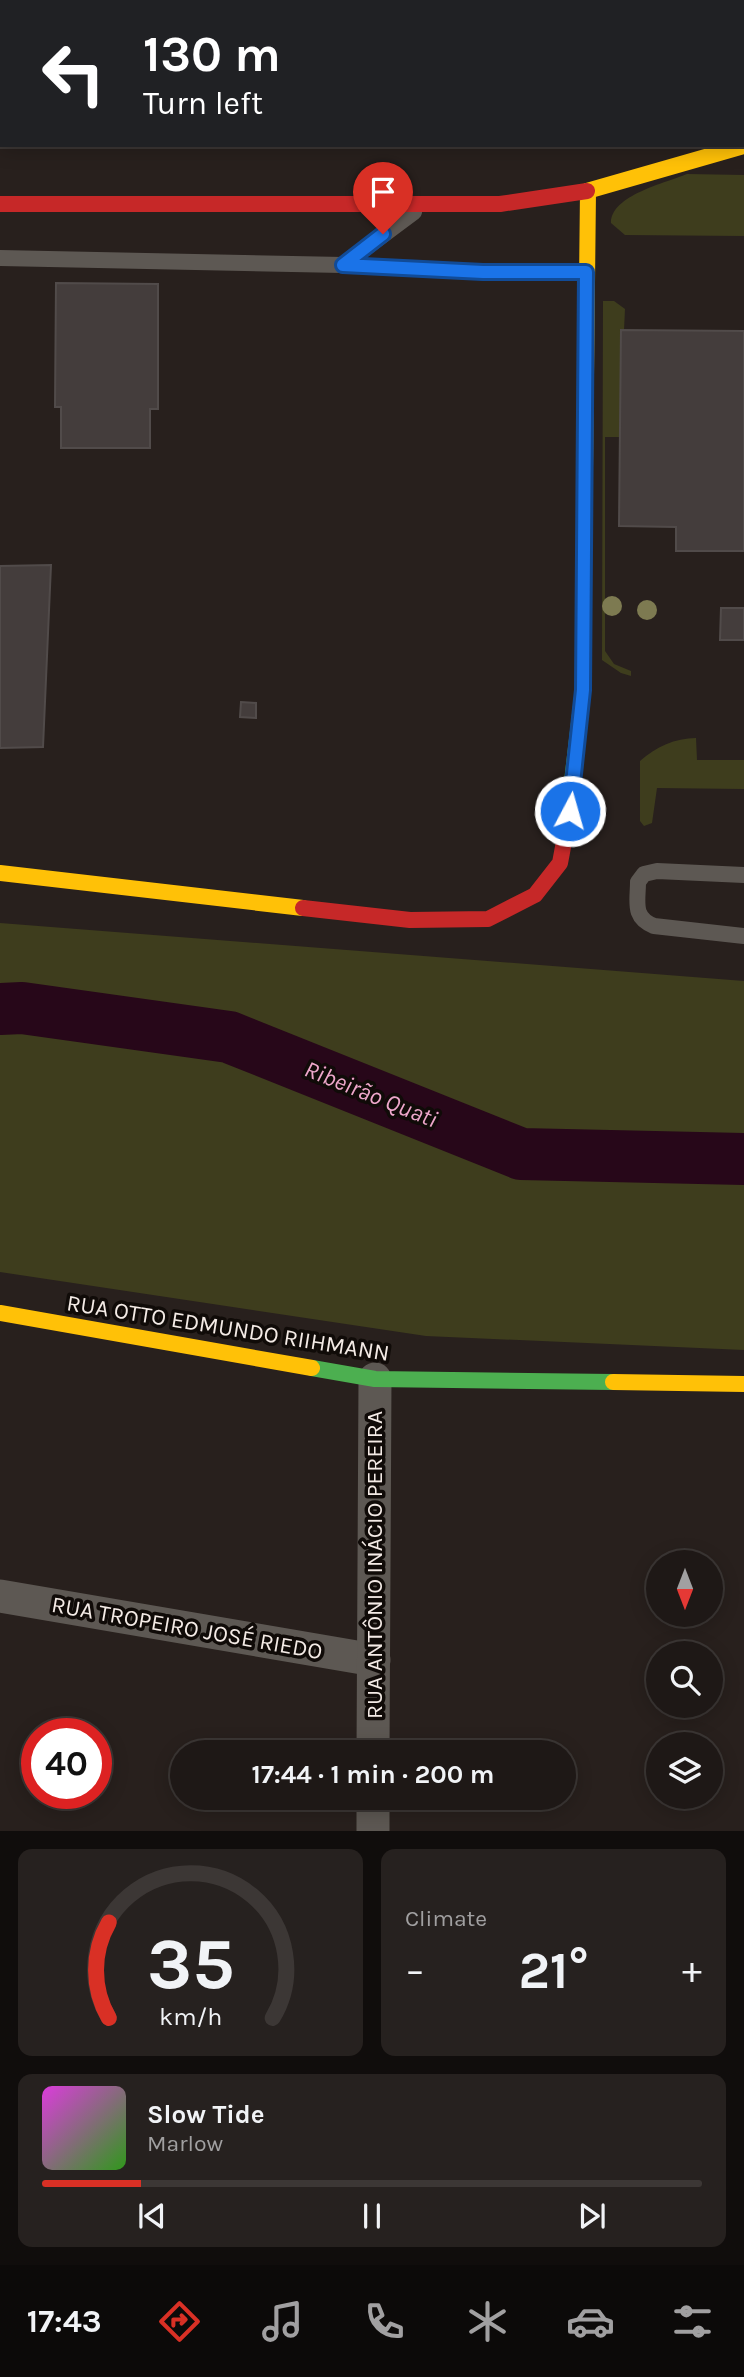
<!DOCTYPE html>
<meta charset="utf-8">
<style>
:root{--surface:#1e1816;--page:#26211f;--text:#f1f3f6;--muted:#a1a0a1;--line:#3c3735;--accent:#d93025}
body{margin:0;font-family:Karla,sans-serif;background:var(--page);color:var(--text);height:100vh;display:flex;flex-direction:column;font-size:26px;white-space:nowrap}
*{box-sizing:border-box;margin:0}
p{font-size:23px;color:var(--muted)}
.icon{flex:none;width:38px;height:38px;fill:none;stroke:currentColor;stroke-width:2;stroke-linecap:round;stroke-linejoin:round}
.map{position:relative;height:1831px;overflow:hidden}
.panel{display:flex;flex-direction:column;gap:18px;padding:18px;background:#100d0c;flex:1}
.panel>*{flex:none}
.top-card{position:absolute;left:0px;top:0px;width:746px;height:147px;box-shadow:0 4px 18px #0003,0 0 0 2px var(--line);background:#202124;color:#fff;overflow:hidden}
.needle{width:46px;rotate:180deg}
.buttons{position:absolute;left:646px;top:1550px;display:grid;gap:14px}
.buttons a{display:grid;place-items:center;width:77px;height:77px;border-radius:50%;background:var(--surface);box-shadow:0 4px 18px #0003,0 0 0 2px var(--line);font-size:35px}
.speed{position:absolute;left:21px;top:1718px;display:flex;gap:14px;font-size:35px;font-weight:700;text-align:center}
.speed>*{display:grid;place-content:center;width:91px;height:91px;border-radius:50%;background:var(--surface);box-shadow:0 4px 18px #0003,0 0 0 2px var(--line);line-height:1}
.speed .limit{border:10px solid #d22;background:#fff;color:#111}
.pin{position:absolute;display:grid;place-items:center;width:60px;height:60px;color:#fff;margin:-72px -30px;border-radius:50% 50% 50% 0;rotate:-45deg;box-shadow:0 0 7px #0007}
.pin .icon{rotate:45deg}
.me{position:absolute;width:77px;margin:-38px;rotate:6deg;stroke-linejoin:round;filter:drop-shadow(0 0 5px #0008)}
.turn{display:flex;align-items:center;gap:24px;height:147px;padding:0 28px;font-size:32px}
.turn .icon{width:91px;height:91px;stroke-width:2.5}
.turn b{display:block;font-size:49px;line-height:60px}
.big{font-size:52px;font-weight:700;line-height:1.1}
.panel .tile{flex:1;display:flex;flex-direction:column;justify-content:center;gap:10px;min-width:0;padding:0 24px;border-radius:14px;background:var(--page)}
.panel .dial{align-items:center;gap:0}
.dial svg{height:182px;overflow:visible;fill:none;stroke:var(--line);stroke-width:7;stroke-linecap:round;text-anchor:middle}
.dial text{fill:var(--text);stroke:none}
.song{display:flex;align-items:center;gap:21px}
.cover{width:84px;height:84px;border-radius:10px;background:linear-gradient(135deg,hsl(300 70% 55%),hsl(110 70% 35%))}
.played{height:7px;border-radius:4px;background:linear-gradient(90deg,var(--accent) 15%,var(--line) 15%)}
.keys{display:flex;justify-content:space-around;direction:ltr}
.heat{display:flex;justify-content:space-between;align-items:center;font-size:38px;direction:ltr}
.panel .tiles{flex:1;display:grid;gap:18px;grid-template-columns:1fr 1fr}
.tile:last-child{grid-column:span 2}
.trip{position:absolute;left:170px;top:1740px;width:406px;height:70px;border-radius:35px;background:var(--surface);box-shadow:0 4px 18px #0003,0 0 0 2px var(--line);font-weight:700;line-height:70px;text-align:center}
.tab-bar{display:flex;height:112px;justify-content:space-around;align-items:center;background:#0c0a09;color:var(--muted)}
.tab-bar .icon{width:49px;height:49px}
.tab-bar .current{color:var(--accent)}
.tab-bar b{font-size:32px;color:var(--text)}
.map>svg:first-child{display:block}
.green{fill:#3e3d1d}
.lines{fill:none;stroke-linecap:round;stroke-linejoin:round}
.river{stroke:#270719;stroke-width:52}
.building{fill:#443d3c;stroke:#514b4a;stroke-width:2}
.lane{stroke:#5d5853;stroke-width:16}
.street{stroke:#5d5853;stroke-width:33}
.fast{stroke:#4caf50;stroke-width:16}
.slow{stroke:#ffc107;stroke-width:16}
.jam{stroke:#c62828;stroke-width:16}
.tree{fill:#7d7a51}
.route-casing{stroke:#114b97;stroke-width:18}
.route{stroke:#1a73e8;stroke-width:12}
.labels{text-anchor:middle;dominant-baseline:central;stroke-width:7;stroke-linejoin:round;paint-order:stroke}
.street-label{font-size:23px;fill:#f4ebe6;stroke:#100b08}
.water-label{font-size:24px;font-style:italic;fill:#eea7cb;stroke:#100b08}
</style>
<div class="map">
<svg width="744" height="1831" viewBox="0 0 744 1831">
<rect width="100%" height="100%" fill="#28201d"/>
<g class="green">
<path d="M 687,174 L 744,175 L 744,236 L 625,235 L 611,223 C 611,195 666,183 687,174 Z"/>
<polygon points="603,301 614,301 625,309 624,330 621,330 620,437 605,437 605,651 614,664 631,671 631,676 621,673 602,660"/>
<path d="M 696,738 L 697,760 L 744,760 L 744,789 L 657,788 L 652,823 L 644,826 L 640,821 L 640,761 C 656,747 675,738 696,738 Z"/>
<polygon points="0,923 744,981 744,1350 426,1336 0,1272"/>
</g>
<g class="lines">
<polyline class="river" points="0,1009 22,1008 229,1037 521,1154 744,1159"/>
</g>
<g class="building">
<rect x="273" y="0" width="47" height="2"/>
<polygon points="56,283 158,284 158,409 150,409 150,448 61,448 61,407 55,407"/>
<polygon points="621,330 744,331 744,551 676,551 676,527 619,526"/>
<polygon points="51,565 43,747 0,748 0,566"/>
<polygon points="721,608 744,608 744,640 720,640"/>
<polygon points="241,702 256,703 256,718 240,717"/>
</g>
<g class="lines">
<g class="lane">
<polyline points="0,258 343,265 414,212"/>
<polyline points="343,265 483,272 586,272"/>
<path d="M 744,875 L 657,871 L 644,874 L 638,882 C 638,902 632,917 654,926 L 744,936"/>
</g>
<g class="street">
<polyline points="0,1596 374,1660"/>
<polyline points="373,1752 375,1379"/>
<polyline points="373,1831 373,1797"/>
</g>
<g class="fast">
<polyline points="566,831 583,689 584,559"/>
<polyline points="312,1368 375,1379 613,1382"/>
</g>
<g class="slow">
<polyline points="0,95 2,95"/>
<polyline points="587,191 744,146"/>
<polyline points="584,559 588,191"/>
<polyline points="0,873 303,908"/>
<polyline points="0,1313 312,1368"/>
<polyline points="613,1382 744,1384"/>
</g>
<g class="jam">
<polyline points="0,139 2,139"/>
<polyline points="0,204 500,204 587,191"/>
<polyline points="303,908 410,920 488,919 535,895 560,863 566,831"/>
</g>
</g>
<g class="tree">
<circle cx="612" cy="606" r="10"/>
<circle cx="647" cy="610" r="10"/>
</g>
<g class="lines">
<defs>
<polyline id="route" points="383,234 343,265 483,272 586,272 583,690 570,811"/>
</defs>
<use href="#route" class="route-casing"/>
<use href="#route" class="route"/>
</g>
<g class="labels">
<g class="street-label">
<text transform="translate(228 1328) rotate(9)">RUA OTTO EDMUNDO RIIHMANN</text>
<text transform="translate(374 1565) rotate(-90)">RUA ANTÔNIO INÁCIO PEREIRA</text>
<text transform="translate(187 1628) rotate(10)">RUA TROPEIRO JOSÉ RIEDO</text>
</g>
<g class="water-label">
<text transform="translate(371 1094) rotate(22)">Ribeirão Quati</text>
</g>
</g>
</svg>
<div class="buttons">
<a><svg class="needle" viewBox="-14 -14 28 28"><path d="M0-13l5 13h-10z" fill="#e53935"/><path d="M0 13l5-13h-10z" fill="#a1a0a1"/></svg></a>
<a><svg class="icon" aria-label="search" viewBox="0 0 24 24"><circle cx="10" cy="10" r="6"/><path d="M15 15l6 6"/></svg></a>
<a><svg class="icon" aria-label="layers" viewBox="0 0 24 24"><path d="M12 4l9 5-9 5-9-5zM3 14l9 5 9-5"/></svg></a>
</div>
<div class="speed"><div class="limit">40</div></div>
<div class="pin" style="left:383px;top:234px;background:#d93025"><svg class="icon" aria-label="arrive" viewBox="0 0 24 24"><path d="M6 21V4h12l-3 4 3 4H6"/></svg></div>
<svg class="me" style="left:570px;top:811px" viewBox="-20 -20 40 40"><circle r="17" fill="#1a73e8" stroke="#fff" stroke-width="3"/><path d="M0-11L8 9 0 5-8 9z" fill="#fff"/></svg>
<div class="trip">17:44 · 1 min · 200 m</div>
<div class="top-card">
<div class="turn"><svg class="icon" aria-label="left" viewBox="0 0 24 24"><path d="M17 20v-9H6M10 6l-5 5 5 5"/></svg><div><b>130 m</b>Turn left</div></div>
</div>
</div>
<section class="panel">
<div class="tiles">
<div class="tile dial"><svg viewBox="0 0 100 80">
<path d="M14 69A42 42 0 1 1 86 69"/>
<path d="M14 69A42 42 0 0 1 14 27" stroke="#d93025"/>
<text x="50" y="56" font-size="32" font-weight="700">35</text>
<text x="50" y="72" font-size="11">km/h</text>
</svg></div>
<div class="tile"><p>Climate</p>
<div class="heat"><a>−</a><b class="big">21°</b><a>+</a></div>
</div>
<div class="tile">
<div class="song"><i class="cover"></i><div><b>Slow Tide</b><p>Marlow</p></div></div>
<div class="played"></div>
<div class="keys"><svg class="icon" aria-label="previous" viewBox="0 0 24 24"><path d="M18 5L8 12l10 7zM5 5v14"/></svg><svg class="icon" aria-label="pause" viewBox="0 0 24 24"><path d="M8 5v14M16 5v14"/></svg><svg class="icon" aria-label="next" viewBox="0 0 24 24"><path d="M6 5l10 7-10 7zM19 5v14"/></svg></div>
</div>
</div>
</section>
<nav class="tab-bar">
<b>17:43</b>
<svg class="icon current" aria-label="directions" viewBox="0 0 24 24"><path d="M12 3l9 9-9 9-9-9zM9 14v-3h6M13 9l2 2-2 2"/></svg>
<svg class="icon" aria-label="music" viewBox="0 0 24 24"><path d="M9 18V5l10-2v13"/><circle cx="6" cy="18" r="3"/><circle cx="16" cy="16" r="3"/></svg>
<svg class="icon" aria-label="phone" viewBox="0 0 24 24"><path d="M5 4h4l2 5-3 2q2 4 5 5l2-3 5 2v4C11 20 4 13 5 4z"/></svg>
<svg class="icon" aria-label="climate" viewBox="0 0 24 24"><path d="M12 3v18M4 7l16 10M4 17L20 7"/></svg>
<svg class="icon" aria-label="car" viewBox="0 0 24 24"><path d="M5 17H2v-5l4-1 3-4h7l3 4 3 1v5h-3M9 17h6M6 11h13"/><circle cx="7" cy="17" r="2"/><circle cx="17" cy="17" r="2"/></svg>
<svg class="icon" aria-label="filters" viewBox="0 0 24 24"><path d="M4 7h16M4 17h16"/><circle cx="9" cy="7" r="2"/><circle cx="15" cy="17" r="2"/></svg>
</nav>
